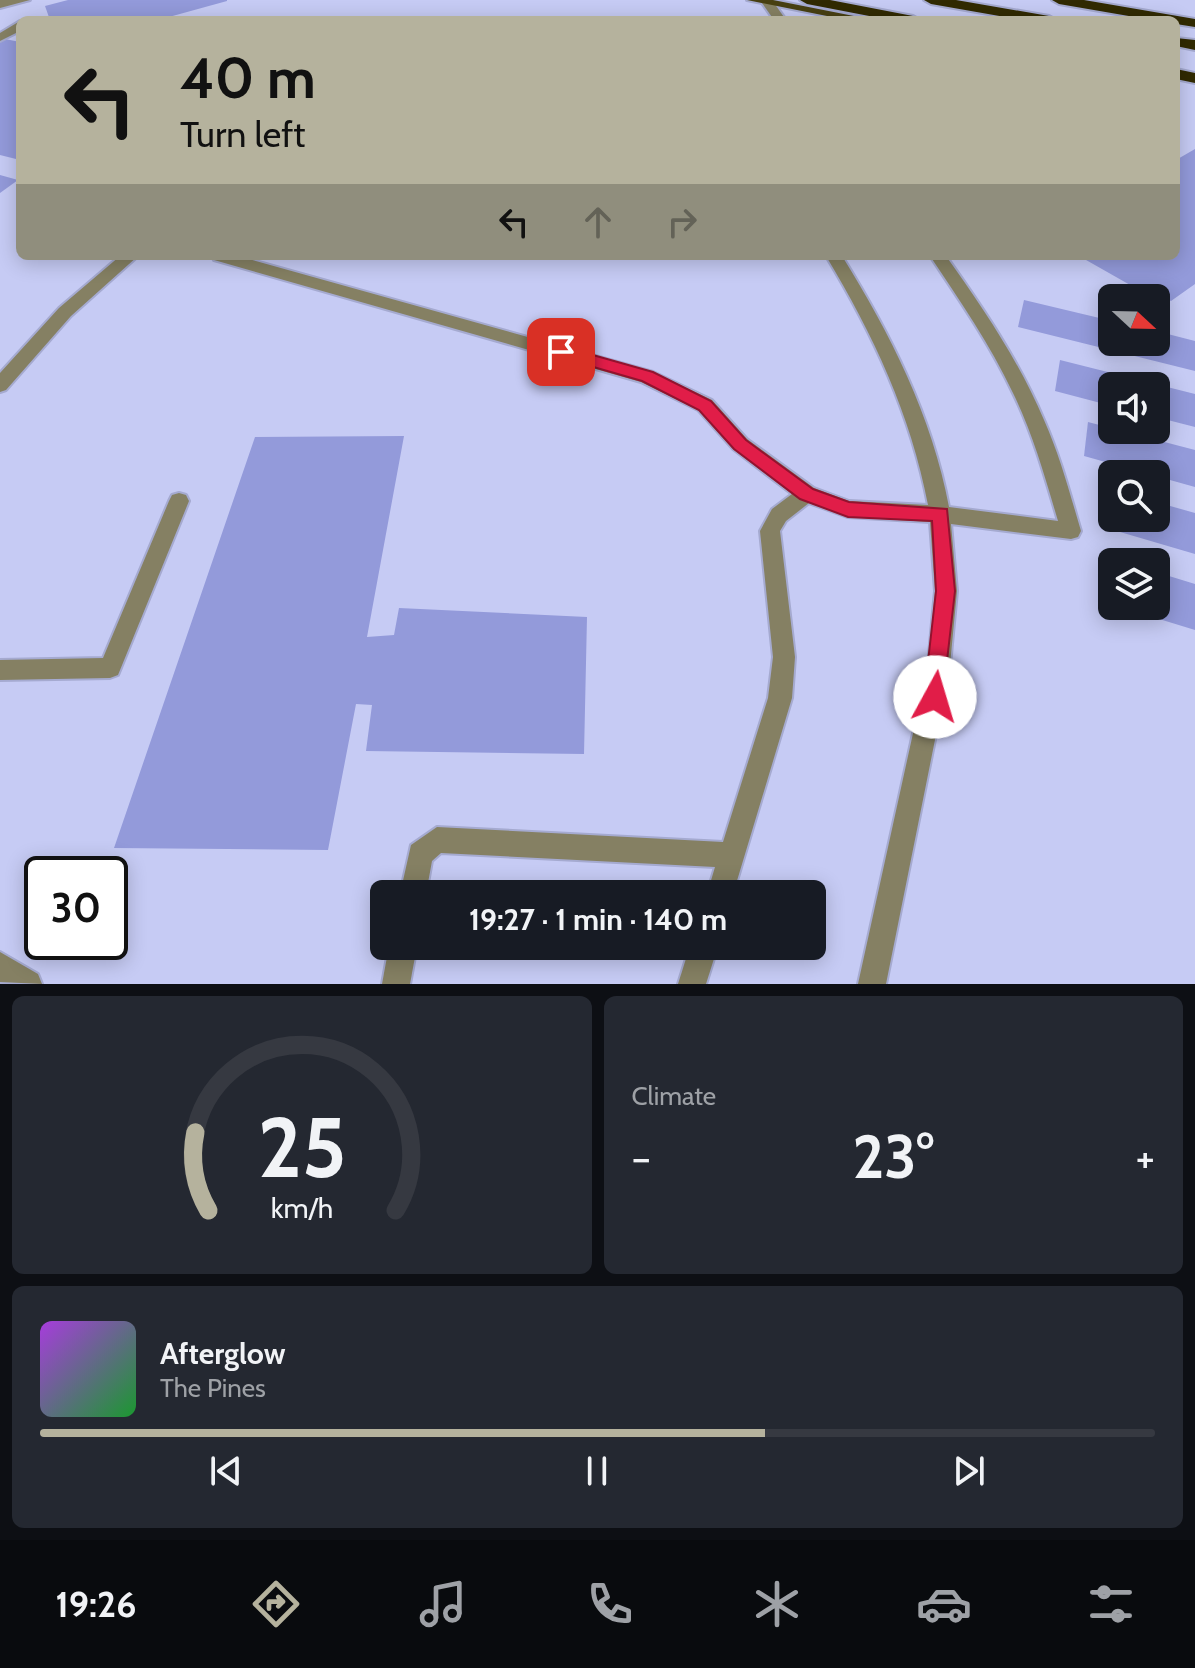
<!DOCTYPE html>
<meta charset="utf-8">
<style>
:root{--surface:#171b24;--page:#242831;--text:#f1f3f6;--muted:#9ea1a6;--line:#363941;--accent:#b5b29d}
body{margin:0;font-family:Cabin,sans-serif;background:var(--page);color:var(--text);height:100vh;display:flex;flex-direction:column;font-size:30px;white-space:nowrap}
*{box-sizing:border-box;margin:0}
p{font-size:26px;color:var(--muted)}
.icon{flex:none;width:44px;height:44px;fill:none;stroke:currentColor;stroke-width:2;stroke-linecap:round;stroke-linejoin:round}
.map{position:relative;height:984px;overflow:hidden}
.side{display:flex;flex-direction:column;gap:12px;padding:12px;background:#0d0f14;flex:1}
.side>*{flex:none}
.top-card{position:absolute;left:16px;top:16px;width:1164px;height:244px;border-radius:12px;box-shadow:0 4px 20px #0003;background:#b5b29d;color:#111;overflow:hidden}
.needle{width:52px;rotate:112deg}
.controls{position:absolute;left:1098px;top:284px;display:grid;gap:16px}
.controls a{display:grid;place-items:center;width:72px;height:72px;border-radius:12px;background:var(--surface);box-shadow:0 4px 20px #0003;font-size:40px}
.speed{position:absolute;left:24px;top:856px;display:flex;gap:16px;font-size:40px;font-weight:700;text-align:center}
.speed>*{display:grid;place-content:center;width:104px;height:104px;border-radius:50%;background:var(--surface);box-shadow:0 4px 20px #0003;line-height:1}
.speed .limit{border:4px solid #111;border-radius:12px;background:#fff;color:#111}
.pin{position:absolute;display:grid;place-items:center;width:68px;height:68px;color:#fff;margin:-34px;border-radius:16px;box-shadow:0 4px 12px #0006}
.me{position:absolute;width:88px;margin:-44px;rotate:6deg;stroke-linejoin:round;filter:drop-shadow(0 0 6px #0008)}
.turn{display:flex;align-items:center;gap:28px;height:168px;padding:0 32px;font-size:36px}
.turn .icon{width:104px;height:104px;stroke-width:2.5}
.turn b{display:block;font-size:56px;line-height:68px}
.lanes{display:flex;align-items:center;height:76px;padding:0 32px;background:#0003;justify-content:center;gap:40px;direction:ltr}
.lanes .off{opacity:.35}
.big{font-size:60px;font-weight:800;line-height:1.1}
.side .widget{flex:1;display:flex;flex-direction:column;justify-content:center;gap:12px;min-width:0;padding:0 28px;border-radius:12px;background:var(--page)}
.side .dial{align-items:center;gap:0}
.dial svg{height:208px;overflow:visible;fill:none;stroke:var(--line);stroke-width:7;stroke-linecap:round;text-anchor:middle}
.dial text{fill:var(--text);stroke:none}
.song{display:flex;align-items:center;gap:24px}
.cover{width:96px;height:96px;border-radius:12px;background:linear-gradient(135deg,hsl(280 70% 55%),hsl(130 70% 35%))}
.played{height:8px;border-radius:4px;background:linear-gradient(90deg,var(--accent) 65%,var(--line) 65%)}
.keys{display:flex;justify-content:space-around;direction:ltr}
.heat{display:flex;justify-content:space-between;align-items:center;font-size:44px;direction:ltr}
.side .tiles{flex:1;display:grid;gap:12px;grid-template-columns:1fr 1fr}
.widget:last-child{grid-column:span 2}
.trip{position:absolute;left:370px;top:880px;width:456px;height:80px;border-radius:12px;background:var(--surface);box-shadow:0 4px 20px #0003;font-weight:800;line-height:80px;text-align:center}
.dock{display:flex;height:128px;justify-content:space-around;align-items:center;background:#090b0e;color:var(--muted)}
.dock .icon{width:56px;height:56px}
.dock .active{color:var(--accent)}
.dock b{font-size:36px;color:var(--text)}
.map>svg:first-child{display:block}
.building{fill:#939ada}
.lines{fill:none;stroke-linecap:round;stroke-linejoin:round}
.minor-casing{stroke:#a5aad0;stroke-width:4}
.major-casing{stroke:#a5aad0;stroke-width:4}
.highway-casing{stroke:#a5aad0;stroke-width:4}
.minor{fill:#858063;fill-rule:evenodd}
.major{fill:#484012;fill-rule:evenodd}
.highway{fill:#312a02;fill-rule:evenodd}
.route{fill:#e11d48;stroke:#92132f;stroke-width:2}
</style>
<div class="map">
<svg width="1195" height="984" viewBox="0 0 1195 984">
<rect width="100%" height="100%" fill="#c6cbf4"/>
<g class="building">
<polygon points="68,0 227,0 227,1 158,20 50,20 45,6"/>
<polygon points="0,38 20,42 20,160 0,155"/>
<polygon points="1195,149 1195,284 1171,301 1152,290 1146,294 1079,256 1176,256 1176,160"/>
<polygon points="0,175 18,180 0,193"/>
<polygon points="1024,300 1112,321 1112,342 1156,342 1156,331 1195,341 1195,371 1018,327"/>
<polygon points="1060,360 1195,394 1195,427 1156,417 1156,386 1112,386 1112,406 1055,391"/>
<polygon points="1088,422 1195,450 1195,487 1084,456"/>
<polygon points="404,436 367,637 394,635 399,608 587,617 584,754 366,751 372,705 356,704 328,850 114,848 255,437"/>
<polygon points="1106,488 1112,490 1112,518 1156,518 1156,502 1195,513 1195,554 1103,527"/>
<polygon points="1156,572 1195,584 1195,630 1120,607 1156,606"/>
</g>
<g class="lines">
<defs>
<g id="minor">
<polygon points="0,0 30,0 0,8"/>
<polygon points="764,0 772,0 786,20 774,20 762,3"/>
<polygon points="20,21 20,31 0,41 0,33"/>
<polygon points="120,256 138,256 71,316 6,390 0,392 0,373 59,308"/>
<path d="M 212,256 L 238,256 L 653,372 L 712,400 L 747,439 L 814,488 L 849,501 L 928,505 C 911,415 873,334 826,256 L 842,256 C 890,333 932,416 949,507 L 1058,521 C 1045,477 1033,434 1013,393 C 990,344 960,301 930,256 L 946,256 C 983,308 1019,361 1044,420 C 1060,456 1070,494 1081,531 L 1078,537 L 1071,539 L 951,524 L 957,591 L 950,665 L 886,984 L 858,984 L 928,665 L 935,591 L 930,522 L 848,517 L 809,503 L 786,521 L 780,531 L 795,657 L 792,698 L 733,894 L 707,894 L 715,867 L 441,853 L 432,861 L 426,894 L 400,894 L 411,845 L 437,827 L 723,842 L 768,698 L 773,657 L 760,531 L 772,509 L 792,494 L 733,449 L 698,410 L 641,382 L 214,260 Z"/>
<polygon points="179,493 186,495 189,501 118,675 110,678 0,680 0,660 103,658 169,501 172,495"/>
<polygon points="389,946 417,946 410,984 382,984"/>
<polygon points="690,946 718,946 706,984 678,984"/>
<polygon points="0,952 38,974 42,984 0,982"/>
</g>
<polygon id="major" points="747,0 773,0 874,20 847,20"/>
<g id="highway">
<polygon points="800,0 830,0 913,16 920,20 890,20 807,4"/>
<polygon points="924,0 956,0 1049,16 1056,20 1023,20 931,4"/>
<polygon points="1052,0 1084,0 1195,19 1195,27 1176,24 1176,20 1152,20 1059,4"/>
<polygon points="1176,38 1195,40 1195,50 1176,46"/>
<polygon points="1176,69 1195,73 1195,83 1176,79"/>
</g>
</defs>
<use href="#minor" class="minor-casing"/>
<use href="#major" class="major-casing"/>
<use href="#highway" class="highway-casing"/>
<use href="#minor" class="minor"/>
<use href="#major" class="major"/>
<use href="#highway" class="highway"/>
</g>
<polygon class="route" points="561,346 653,372 711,401 746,440 813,489 849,502 947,509 955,591 942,704 935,707 927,704 924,697 936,591 932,521 848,517 800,499 734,449 699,410 642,381 555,356 555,348"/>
</svg>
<div class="controls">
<a><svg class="needle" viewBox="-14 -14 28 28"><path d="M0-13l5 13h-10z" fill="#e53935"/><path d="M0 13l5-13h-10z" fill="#9ea1a6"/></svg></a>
<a><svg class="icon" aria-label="sound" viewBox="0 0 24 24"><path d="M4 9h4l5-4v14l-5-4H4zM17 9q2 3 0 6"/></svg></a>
<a><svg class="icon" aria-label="search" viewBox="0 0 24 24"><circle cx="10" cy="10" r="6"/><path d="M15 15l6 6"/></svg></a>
<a><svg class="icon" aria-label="layers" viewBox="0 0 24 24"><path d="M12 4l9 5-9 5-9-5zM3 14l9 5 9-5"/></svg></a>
</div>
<div class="speed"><div class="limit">30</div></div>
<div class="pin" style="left:561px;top:352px;background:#d93025"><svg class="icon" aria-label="arrive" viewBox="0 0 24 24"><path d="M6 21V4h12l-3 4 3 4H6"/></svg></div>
<svg class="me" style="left:935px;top:697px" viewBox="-20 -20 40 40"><circle r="19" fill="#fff"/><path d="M0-13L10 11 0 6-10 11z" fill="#e11d48"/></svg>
<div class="trip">19:27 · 1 min · 140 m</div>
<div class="top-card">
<div class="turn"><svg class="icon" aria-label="left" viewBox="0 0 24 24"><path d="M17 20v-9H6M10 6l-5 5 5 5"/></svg><div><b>40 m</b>Turn left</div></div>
<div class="lanes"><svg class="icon" aria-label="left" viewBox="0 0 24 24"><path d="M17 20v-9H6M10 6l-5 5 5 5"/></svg><svg class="icon off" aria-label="ahead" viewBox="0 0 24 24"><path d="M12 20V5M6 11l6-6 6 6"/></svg><svg class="icon off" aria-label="right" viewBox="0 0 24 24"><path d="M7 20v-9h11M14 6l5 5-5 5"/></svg></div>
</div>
</div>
<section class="side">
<div class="tiles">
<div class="widget dial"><svg viewBox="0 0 100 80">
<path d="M14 69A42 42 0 1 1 86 69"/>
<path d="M14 69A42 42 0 0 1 9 39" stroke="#b5b29d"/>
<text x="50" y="56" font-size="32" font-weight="700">25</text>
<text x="50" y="72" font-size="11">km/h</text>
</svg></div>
<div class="widget"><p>Climate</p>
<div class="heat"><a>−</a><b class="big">23°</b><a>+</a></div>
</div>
<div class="widget">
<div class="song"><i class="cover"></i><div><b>Afterglow</b><p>The Pines</p></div></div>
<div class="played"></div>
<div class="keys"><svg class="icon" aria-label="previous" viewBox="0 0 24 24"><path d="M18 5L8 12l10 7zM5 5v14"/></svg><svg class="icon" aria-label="pause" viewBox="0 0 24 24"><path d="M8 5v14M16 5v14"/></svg><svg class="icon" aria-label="next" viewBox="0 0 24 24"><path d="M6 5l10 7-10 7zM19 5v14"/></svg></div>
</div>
</div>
</section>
<nav class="dock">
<b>19:26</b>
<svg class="icon active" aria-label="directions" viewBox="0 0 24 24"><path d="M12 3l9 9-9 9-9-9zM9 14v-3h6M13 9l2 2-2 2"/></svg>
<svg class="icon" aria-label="music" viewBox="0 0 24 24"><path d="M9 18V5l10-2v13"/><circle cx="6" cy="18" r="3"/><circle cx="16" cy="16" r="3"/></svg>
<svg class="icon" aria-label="phone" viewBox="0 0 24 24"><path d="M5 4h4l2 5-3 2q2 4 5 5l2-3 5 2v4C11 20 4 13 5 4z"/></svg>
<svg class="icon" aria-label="climate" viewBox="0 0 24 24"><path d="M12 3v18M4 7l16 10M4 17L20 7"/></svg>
<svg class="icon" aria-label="car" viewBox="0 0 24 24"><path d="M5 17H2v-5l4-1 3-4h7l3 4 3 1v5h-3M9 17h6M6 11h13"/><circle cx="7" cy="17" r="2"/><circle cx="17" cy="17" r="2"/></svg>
<svg class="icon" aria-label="filters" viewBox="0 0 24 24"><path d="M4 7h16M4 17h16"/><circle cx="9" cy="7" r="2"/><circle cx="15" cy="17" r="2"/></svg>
</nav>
